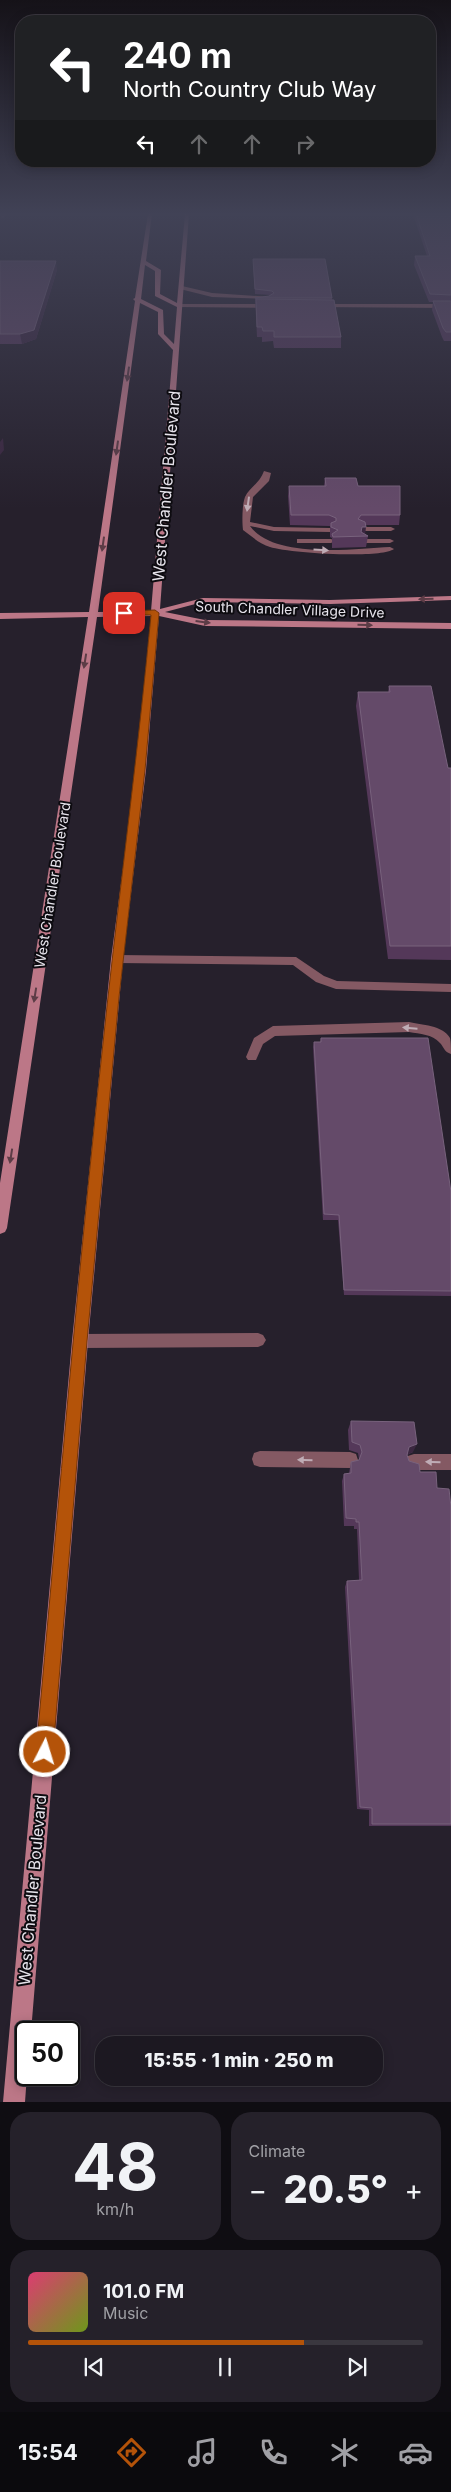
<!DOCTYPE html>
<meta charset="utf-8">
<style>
:root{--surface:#1c1821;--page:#25212a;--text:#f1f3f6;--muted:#a0a0a5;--line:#3a373f;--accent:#b45309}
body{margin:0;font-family:Inter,sans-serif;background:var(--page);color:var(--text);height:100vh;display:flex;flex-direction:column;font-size:19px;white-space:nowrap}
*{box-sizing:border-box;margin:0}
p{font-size:16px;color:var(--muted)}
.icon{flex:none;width:28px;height:28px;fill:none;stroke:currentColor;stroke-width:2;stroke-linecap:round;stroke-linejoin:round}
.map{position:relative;height:2102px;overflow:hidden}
.panel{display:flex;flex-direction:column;gap:10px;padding:10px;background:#0f0d12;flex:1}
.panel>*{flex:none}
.banner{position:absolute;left:15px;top:15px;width:421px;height:152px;border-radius:20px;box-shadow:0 2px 12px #0003,0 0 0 1px var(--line);background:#202124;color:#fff;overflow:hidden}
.speed{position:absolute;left:15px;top:2021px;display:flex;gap:10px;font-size:25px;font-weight:700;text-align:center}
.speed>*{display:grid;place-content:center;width:65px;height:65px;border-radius:50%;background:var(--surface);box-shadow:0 2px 12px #0003,0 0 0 1px var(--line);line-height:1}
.speed .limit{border:2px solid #111;border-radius:8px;background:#fff;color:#111}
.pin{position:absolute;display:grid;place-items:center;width:42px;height:42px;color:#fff;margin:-21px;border-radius:10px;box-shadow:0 2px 8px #0006}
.me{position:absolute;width:55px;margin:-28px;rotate:5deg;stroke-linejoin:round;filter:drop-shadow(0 0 4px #0008)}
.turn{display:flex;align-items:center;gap:18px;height:105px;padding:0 25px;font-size:22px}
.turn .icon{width:65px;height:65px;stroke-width:2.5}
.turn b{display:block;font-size:35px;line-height:42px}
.lanes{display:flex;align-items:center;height:48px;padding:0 25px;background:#0003;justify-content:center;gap:25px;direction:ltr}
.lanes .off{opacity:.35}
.big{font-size:38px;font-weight:800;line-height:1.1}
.panel .tile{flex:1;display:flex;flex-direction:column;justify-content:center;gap:8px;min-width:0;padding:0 18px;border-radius:20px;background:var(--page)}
.panel .dial{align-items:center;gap:0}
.dial b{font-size:65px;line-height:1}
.song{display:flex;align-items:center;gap:15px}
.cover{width:60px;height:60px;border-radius:8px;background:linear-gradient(135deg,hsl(340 70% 55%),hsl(80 70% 35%))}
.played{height:5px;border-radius:2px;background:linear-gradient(90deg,var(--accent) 70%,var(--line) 70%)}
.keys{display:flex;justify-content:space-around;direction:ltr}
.heat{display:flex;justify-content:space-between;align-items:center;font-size:28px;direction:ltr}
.panel .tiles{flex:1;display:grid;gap:10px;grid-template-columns:1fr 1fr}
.tile:last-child{grid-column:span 2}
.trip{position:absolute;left:95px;top:2036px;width:288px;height:50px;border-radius:20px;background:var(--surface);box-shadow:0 2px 12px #0003,0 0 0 1px var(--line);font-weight:800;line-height:50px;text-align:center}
.dock{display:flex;height:80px;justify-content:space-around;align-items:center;background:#0b0a0d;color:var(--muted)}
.dock .icon{width:35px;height:35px}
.dock .selected{color:var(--accent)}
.dock b{font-size:22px;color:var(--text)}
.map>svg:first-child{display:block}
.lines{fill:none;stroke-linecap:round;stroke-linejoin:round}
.lane{fill:#845963;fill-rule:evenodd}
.street{fill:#845963;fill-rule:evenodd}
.secondary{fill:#bc7787;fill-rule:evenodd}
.wall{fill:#543859}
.shaded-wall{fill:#3b2740}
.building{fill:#644a69;stroke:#78627d}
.oneway{fill:#5c3c46}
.oneway2{fill:#bfacb5}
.route{fill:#b45309;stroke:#753606}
.labels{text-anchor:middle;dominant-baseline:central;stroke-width:4;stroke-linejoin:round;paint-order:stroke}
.far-street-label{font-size:14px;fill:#e6e3eb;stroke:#0d0b10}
.street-label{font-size:16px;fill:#e6e3eb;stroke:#0d0b10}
</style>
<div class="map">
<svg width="451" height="2102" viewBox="0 0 451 2102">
<rect width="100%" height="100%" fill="#26202c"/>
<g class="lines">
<g class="lane">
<polygon points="2,214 7,214 3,218 1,217"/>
<path d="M 264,471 L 271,473 L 269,481 L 253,497 L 250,522 L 274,527 L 330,528 L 334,530 L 330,532 L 274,531 L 250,526 C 274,559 353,549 390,547 L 394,549 C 380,559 288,553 270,547 C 260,544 251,536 243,530 C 242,522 242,505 245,497 C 249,488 260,483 264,471 Z"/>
<polygon points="360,527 391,527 395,529 391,531 363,531 359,529"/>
<polygon points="297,539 331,539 335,541 331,543 297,543"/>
<polygon points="362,539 390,539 394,541 390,543 362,543"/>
<polygon points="117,955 296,957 324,976 337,981 451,984 451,992 336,989 316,982 293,965 117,963 111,959"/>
<path d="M 409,1022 C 421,1025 443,1025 450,1038 C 451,1042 451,1049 451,1054 C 444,1052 444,1047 440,1043 C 432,1034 420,1034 409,1032 L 275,1036 L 263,1044 L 256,1060 L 248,1060 L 246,1057 L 254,1038 L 273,1026 Z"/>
<polygon points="258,1333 263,1335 266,1340 263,1345 258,1347 80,1348 75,1346 72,1341 75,1336 80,1334"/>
<polygon points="260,1451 350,1452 356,1454 358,1460 356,1466 350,1468 260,1467 254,1465 252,1459 254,1453"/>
<polygon points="414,1454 451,1454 451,1470 414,1470 408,1468 406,1462 408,1456"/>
</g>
<g class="street">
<polygon points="182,286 212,293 272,297 269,299 212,297 180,289"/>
<polygon points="180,304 273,304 276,306 273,308 178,307"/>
<polygon points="318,304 451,304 451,308 316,307"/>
</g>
<path class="secondary" d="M 148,214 L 152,214 L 146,261 L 161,270 L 160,294 L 177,303 L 185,214 L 189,214 L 160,609 L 203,598 L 330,600 L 451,596 L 451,600 L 330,604 L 203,602 L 165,612 L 205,620 L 451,623 L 451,629 L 205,626 L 159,616 L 146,770 L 123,959 L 88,1341 L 31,2032 L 26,2032 L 27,2075 L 25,2102 L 3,2102 L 72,1341 L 111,959 L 136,770 L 151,616 L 97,617 L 7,1228 L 5,1232 L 0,1234 L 0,1183 L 88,617 L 0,619 L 0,613 L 89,612 L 135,301 L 133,299 L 135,298 ZM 145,265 L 155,271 L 155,296 L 177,307 L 174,344 L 164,334 L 163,310 L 141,299 ZM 140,303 L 158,312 L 158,334 L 173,350 L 151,611 L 98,612 Z"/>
</g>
<g class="wall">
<polygon points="413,214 451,214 451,341 444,341 442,337 432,310 433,302 429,302 414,265 415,256 427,256"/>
<polygon points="0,261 57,270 36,339 22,344 0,344"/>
<polygon points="253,263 332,298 341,337 341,348 274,348 273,341 262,342 262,337 257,337 255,298 269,296 271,295 255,294"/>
<polygon points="325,478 358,486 400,515 399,525 365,525 365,535 368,536 366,547 332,548 332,538 330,537 330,526 329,526 290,525 288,496 289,486 324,486"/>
<polygon points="389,686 448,768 451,768 451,960 388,959 356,706 358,692 388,692"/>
<polygon points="321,1038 451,1192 451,1296 344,1295 338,1220 323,1220 313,1047 314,1042 320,1042"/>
<polygon points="351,1421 413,1452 407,1455 409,1461 420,1472 437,1488 451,1507 451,1826 369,1826 369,1810 357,1809 345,1587 347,1581 359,1580 357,1529 354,1529 354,1526 344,1526 342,1481 344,1474 349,1473 351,1462 359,1460 359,1459 358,1453 349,1450 348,1430"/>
</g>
<g class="shaded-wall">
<polygon points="56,261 57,270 36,339 22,344 20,334"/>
<polygon points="3,438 4,450 0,455 0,442"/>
<polygon points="362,527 366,527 365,536 361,536"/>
<polygon points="417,1444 413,1452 406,1455 409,1447"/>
</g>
<g class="building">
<polygon points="416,214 451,214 451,295 430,294 415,256 430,256"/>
<polygon points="253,259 325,259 332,298 255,298 269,296 274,293 272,291 255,289"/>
<polygon points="0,261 56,261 34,330 20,334 0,334"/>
<polygon points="256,299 334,300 341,337 274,337 274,331 263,331 262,327 257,327"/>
<polygon points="433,301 451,301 451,332 446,332 443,328"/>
<polygon points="325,478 356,478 358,486 400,486 400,515 361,515 358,519 365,522 366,527 362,527 361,532 368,536 333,537 332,534 338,530 331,527 331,523 336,521 336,518 329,515 291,515 289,486 326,486"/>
<polygon points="389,686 431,686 448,768 451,768 451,946 390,946 358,692 390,692"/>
<polygon points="321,1038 428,1038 451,1192 451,1291 344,1290 339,1215 324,1214 314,1042 321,1042"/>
<polygon points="351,1421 414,1422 417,1444 409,1447 407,1455 409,1461 419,1464 420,1472 436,1472 437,1488 449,1489 451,1507 451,1824 372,1824 372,1808 360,1807 347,1581 362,1580 359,1522 356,1522 356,1519 346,1518 344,1474 351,1473 351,1462 359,1460 362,1452 360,1445 352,1442"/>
</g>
<defs><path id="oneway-solid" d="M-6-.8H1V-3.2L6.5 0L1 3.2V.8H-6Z" transform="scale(1.25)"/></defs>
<g class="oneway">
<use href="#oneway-solid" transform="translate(128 374) rotate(98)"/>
<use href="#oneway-solid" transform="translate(117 448) rotate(98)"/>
<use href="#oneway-solid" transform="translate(103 544) rotate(98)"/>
<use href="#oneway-solid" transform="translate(426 599) rotate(178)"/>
<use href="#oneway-solid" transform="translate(203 622) rotate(7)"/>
<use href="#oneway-solid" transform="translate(365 625) rotate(1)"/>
<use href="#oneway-solid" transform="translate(85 661) rotate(99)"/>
<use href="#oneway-solid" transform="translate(35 995) rotate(99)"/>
<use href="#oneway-solid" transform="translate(11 1156) rotate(99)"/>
</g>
<g class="oneway2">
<use href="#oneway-solid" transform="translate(248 504) rotate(98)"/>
<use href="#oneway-solid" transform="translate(321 550) rotate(4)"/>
<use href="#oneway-solid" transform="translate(410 1028) rotate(-175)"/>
<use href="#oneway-solid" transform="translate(305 1460) rotate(-179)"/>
<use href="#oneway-solid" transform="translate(433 1462) rotate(-179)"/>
</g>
<linearGradient id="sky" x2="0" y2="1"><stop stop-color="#151218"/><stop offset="0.42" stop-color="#414256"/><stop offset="1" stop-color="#414256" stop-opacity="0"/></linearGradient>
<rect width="451" height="509" fill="url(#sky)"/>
<path class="route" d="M 155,610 L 159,613 L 145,770 L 119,997 L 87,1341 L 53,1752 L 51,1758 L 45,1761 L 38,1758 L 36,1752 C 59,1500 80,1248 108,997 C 122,870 139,743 151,615 L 124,615 L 120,613 L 124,611 Z"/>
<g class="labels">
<g class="far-street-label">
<text transform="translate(290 609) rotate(2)">South Chandler Village Drive</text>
<text transform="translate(52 885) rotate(-81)">West Chandler Boulevard</text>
</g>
<g class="street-label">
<text transform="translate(166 486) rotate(-85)">West Chandler Boulevard</text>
<text transform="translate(32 1890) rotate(-85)">West Chandler Boulevard</text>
</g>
</g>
</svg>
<div class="speed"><div class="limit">50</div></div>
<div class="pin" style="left:124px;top:613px;background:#d93025"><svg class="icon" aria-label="arrive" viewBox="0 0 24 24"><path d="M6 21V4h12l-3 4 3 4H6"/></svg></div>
<svg class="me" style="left:45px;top:1752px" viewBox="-20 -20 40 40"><circle r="17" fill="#b45309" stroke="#fff" stroke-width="3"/><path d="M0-11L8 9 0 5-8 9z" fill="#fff"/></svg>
<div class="trip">15:55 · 1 min · 250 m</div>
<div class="banner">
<div class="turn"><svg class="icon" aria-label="left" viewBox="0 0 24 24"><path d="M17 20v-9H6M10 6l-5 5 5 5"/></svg><div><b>240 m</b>North Country Club Way</div></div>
<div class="lanes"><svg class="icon" aria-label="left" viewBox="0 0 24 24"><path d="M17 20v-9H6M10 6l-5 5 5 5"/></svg><svg class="icon off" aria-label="ahead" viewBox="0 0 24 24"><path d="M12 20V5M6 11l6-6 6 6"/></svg><svg class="icon off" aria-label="ahead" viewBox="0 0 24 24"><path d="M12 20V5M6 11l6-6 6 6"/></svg><svg class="icon off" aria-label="right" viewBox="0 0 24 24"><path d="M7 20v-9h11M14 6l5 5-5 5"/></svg></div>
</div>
</div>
<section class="panel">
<div class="tiles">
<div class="tile dial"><b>48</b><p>km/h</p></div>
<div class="tile"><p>Climate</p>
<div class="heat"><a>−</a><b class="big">20.5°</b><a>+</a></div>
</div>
<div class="tile">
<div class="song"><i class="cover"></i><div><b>101.0 FM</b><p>Music</p></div></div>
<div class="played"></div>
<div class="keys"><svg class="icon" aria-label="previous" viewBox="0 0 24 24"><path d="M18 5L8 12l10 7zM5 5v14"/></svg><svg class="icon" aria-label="pause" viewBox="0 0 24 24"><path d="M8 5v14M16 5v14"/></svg><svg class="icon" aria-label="next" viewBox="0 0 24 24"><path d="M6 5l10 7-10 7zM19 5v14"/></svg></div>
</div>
</div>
</section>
<nav class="dock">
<b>15:54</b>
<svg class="icon selected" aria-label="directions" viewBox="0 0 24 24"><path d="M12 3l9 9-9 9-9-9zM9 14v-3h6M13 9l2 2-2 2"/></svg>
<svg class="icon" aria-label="music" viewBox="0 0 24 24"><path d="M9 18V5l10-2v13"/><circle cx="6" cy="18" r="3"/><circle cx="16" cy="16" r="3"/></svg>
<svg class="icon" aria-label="phone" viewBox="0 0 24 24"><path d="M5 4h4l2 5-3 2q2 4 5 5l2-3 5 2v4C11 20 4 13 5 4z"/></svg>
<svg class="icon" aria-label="climate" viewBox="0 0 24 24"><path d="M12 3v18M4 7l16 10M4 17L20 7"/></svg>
<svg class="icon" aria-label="car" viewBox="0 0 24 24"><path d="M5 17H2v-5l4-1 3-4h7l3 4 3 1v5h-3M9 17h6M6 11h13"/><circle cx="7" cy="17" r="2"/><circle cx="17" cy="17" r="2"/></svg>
</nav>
